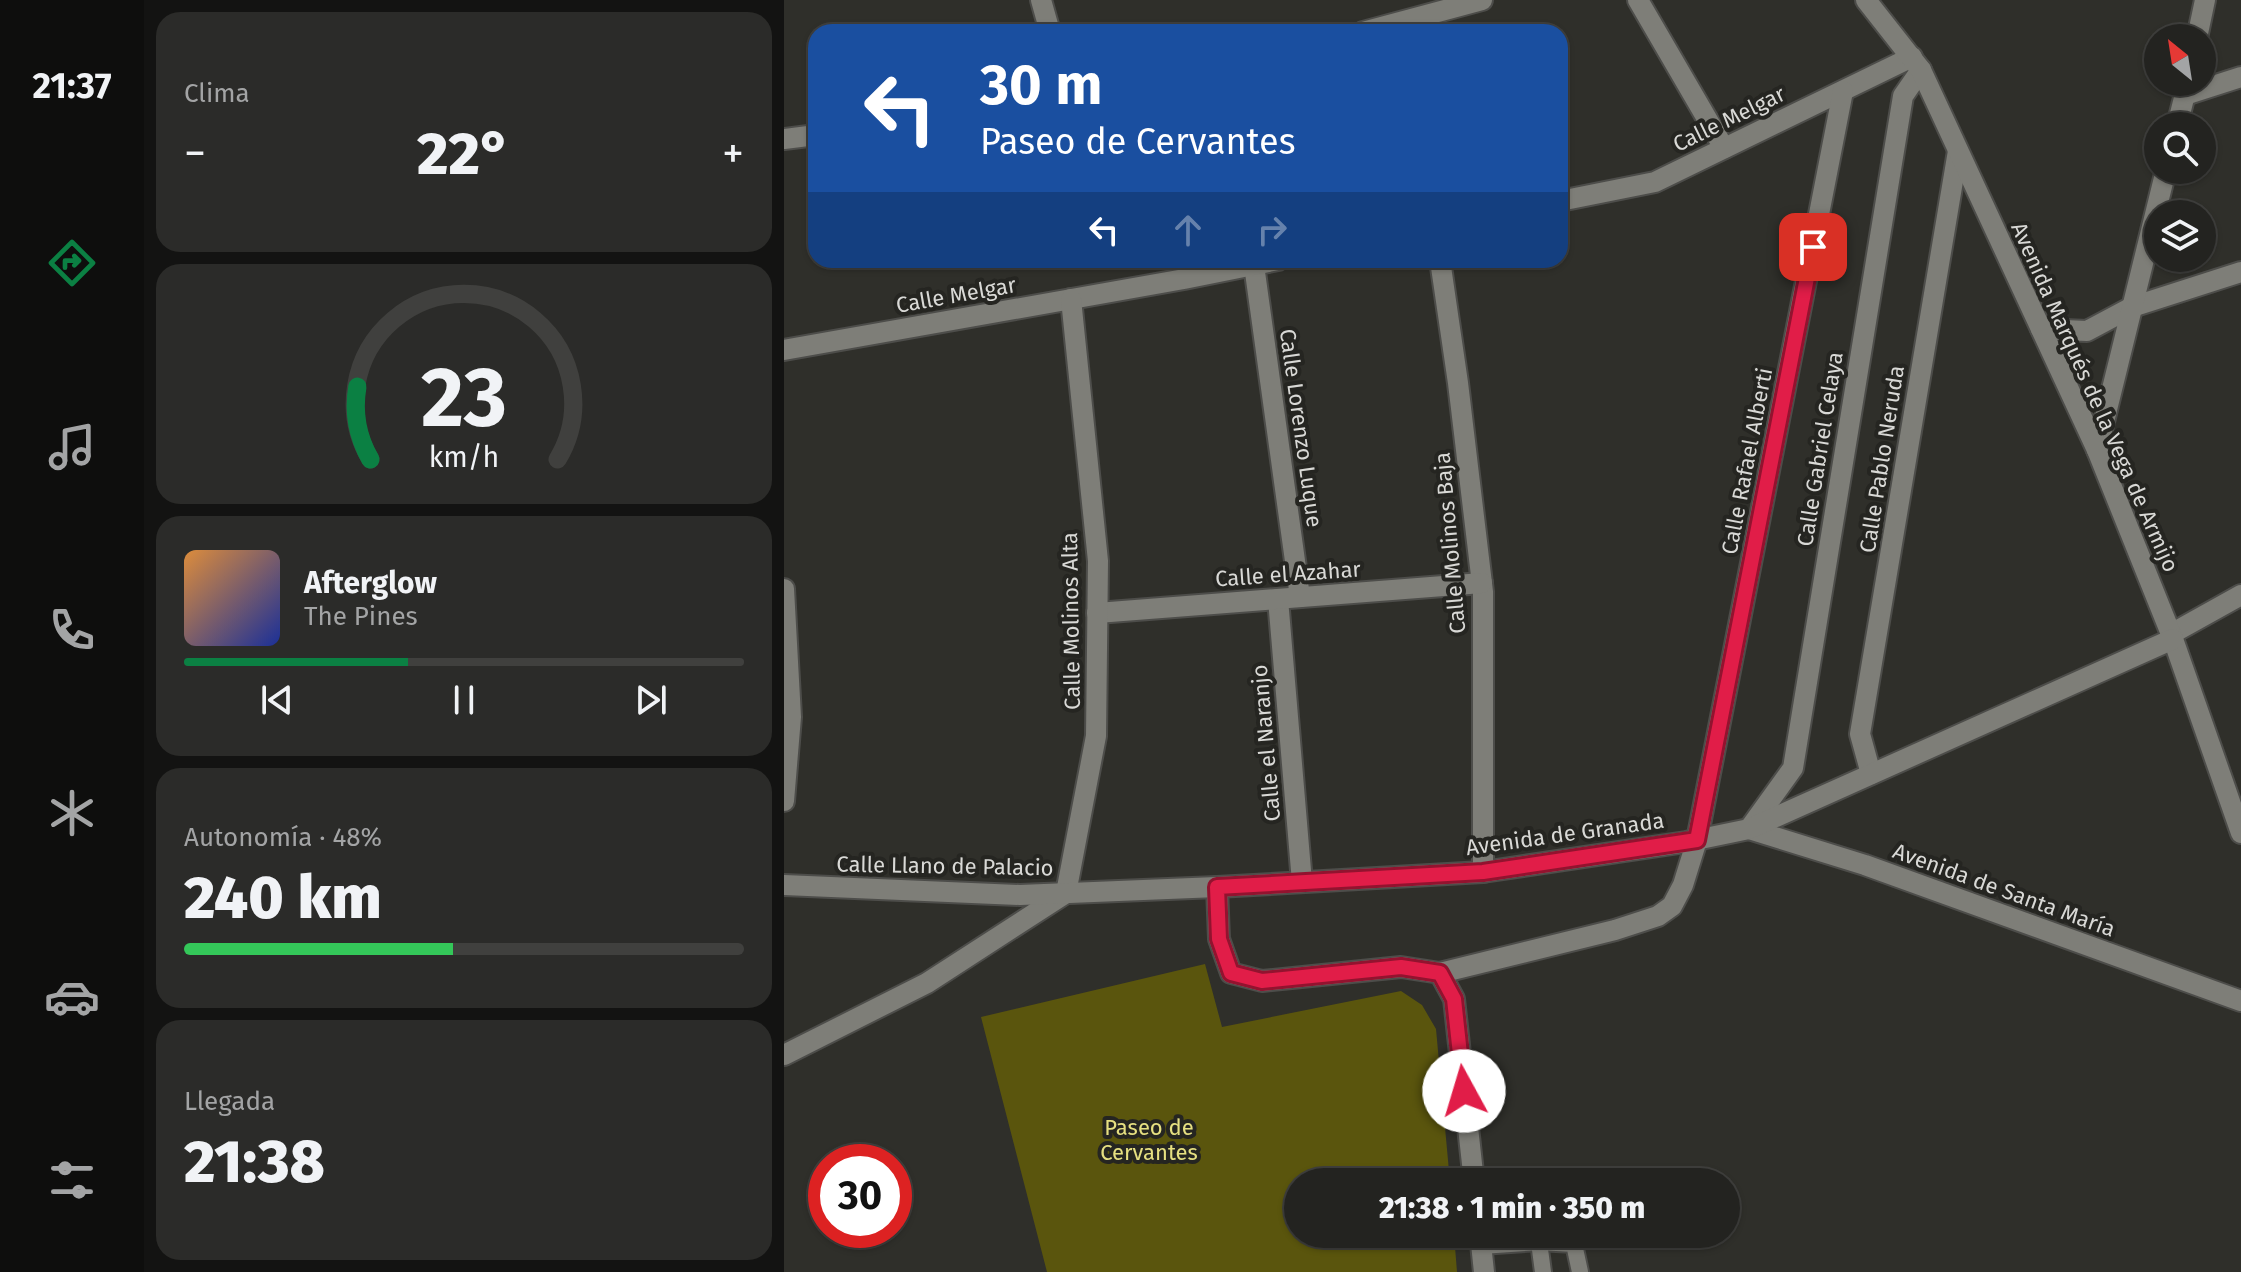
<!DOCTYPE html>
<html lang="es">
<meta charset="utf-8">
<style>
:root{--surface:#232320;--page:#2b2b29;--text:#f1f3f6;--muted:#a3a4a5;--line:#40403e;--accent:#0b8043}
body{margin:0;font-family:"Fira Sans",sans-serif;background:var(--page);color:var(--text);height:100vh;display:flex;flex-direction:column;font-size:30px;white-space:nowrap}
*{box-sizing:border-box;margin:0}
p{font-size:26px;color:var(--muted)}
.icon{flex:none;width:44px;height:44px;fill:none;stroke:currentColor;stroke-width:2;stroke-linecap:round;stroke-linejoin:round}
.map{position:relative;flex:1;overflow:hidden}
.drawer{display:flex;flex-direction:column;gap:12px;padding:12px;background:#131312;width:640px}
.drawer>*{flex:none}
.guide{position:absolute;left:24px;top:24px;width:760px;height:244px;border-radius:24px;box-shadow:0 2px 6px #0004,0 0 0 2px var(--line);background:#1a4fa0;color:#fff;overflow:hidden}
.needle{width:52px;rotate:330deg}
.fabs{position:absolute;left:1360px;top:24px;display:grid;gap:16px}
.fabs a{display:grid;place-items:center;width:72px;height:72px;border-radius:50%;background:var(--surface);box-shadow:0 2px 6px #0004,0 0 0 2px var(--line);font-size:40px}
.speed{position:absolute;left:24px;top:1144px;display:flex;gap:16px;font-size:40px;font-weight:700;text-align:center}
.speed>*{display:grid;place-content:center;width:104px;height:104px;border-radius:50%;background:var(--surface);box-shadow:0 2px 6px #0004,0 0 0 2px var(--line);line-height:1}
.speed .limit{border:12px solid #d22;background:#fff;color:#111}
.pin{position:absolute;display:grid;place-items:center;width:68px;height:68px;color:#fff;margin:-34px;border-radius:16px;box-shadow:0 4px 12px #0006}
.me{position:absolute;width:88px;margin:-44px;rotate:354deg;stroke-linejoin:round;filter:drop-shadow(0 0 6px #0008)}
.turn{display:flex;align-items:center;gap:28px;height:168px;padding:0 40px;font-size:36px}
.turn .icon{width:104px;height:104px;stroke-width:2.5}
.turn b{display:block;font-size:56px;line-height:68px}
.lanes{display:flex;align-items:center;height:76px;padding:0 40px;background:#0003;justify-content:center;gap:40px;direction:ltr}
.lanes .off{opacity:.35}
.big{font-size:60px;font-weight:800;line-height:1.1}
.drawer .card{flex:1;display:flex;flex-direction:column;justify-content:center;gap:12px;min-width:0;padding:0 28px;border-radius:24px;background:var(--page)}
.drawer .dial{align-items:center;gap:0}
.dial svg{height:208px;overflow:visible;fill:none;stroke:var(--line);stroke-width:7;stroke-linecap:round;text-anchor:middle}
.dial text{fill:var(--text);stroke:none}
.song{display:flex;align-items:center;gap:24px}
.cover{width:96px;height:96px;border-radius:12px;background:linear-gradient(135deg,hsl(30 70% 55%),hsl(230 70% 35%))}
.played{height:8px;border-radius:4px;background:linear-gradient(90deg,var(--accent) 40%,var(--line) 40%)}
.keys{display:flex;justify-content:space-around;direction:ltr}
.heat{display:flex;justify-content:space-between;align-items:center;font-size:44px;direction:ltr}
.charge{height:12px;border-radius:6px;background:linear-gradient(90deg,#34c759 48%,var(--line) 0)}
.trip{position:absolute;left:500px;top:1168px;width:456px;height:80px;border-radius:40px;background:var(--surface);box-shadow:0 2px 6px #0004,0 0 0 2px var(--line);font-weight:800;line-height:80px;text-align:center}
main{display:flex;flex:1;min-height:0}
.tab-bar{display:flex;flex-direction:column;width:144px;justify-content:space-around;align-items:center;background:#0e0e0d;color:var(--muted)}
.tab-bar .icon{width:56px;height:56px}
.tab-bar .selected{color:var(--accent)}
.tab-bar b{font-size:36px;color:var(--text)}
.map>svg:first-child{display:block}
.green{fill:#5a550d}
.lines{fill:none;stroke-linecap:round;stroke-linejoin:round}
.service-casing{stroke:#4d4d4a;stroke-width:20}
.pedestrian-casing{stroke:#4d4d4a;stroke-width:24}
.minor-casing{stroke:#4d4d4a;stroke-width:24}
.tertiary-casing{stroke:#4d4d4a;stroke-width:24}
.service{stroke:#7e7e78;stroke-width:16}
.pedestrian{stroke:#7e7e78;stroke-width:20}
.minor{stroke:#7e7e78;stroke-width:20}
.tertiary{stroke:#7e7e78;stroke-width:20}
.route-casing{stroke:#92132f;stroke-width:20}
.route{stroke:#e11d48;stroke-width:14}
.labels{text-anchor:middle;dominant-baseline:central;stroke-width:8;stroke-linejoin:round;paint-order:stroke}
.street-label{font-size:22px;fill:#d9d9d6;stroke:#252521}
.park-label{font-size:22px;fill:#e6e081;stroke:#252521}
</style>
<main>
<nav class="tab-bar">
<b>21:37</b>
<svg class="icon selected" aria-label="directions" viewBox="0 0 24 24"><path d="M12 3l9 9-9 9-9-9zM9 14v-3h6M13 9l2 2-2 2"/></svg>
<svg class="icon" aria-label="music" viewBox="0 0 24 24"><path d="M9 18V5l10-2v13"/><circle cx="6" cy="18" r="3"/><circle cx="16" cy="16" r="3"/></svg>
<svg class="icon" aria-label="phone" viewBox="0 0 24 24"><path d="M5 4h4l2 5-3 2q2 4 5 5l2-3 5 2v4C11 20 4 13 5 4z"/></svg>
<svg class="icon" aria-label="climate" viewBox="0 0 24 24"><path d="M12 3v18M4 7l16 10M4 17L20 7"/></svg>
<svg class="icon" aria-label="car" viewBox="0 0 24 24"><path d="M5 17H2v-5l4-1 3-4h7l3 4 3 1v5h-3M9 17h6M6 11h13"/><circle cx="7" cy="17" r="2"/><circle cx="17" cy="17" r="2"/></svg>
<svg class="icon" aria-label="filters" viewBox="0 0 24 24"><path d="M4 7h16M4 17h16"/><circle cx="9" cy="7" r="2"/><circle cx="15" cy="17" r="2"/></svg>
</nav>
<section class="drawer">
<div class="card"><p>Clima</p>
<div class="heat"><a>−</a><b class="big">22°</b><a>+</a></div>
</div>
<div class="card dial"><svg viewBox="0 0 100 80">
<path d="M14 69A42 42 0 1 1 86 69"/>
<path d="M14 69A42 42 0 0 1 9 41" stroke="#0b8043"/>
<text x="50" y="56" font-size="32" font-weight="700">23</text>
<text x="50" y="72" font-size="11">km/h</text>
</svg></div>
<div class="card">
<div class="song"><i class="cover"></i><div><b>Afterglow</b><p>The Pines</p></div></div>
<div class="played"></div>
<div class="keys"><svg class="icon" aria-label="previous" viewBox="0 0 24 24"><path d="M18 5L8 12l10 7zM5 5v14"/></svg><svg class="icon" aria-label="pause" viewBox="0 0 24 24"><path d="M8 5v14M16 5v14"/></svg><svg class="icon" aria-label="next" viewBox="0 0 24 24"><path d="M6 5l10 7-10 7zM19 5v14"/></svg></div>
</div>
<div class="card"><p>Autonomía · 48%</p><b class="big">240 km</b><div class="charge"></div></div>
<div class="card"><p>Llegada</p><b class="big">21:38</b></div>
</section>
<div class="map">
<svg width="1457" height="1272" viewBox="0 0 1457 1272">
<rect width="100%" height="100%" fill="#2f2f2a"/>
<polygon class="green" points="421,964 438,1027 617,991 638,1005 652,1029 666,1182 514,1182 514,1234 670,1234 673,1272 263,1272 197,1017"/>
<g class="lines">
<defs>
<g id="service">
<polyline points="755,1242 759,1272"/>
<polyline points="697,1246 755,1242 790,1244 796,1272"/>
</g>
<g id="pedestrian">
<polyline points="494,599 518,882"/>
<polyline points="656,973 831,930 874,916 888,906 899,885 913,840"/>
</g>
<g id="minor">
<polyline points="257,0 266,32"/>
<polyline points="854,0 940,148"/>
<polyline points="579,32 698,0"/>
<polyline points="1413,38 1421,0"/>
<polyline points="1401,95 1457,77"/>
<polyline points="1393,126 1404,82"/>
<polyline points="0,139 32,135"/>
<polyline points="776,201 871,182 1128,57"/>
<polyline points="656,260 674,383 699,592 699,872"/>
<polyline points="470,265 516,597"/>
<polyline points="1257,329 1303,331 1348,307 1457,272"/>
<polyline points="0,350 400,279 494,260"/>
<polyline points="1313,450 1382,170"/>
<polyline points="313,613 698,583"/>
<polyline points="1387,634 1457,595"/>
<polyline points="1087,774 1076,734 1174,151"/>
<polyline points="965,829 1009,768 1119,96 1137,70"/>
<polyline points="913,840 1059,91"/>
<polyline points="433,887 435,939 447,973 478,981 617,967 656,973 670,999 690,1182"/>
<polyline points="0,1055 143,983 282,893 312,736 314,561 287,299"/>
<polyline points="696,1234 700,1272"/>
</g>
<g id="tertiary">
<polyline points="1082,0 1137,70 1313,450 1389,639 1457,833"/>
<polyline points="0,589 7,717 0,801"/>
<polyline points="965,829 1081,865 1457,1001"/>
<polyline points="0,885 236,895 433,887 699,872 902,842 965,829 1389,639"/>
</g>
</defs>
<use href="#service" class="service-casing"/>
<use href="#pedestrian" class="pedestrian-casing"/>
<use href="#minor" class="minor-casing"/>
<use href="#tertiary" class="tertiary-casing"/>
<use href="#service" class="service"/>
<use href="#pedestrian" class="pedestrian"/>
<use href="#minor" class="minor"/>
<use href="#tertiary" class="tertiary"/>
</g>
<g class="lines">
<defs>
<polyline id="route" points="680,1091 670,999 656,973 617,967 478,981 447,973 435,939 433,887 699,872 913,840 1029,247"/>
</defs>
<use href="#route" class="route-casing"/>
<use href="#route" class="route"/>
</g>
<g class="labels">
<g class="street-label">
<text transform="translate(945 119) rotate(-26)">Calle Melgar</text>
<text transform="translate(172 295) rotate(-10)">Calle Melgar</text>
<text transform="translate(1311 397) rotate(66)">Avenida Marqués de la Vega de Armijo</text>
<text transform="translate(517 428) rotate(82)">Calle Lorenzo Luque</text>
<text transform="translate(1036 449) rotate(-81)">Calle Gabriel Celaya</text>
<text transform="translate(1098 459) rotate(-81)">Calle Pablo Neruda</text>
<text transform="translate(963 461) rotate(-79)">Calle Rafael Alberti</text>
<text transform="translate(666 543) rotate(-95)">Calle Molinos Baja</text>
<text transform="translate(504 574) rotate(-4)">Calle el Azahar</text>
<text transform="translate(287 621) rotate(-91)">Calle Molinos Alta</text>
<text transform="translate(482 743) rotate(-95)">Calle el Naranjo</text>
<text transform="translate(781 834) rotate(-8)">Avenida de Granada</text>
<text transform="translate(161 866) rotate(1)">Calle Llano de Palacio</text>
<text transform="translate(1220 890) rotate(20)">Avenida de Santa María</text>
</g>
<g class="park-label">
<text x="365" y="1127">Paseo de<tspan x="365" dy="25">Cervantes</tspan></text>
</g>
</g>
</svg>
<div class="fabs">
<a><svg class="needle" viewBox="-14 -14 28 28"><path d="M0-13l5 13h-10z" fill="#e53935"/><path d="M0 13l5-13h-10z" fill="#a3a4a5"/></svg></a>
<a><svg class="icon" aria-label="search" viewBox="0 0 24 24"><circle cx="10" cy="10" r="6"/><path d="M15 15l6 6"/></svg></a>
<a><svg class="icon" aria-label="layers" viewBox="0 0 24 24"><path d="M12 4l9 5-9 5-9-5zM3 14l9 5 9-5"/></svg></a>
</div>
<div class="speed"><div class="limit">30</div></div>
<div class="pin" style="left:1029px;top:247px;background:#d93025"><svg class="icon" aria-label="arrive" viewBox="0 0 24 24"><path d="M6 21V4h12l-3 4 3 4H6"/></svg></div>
<svg class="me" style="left:680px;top:1091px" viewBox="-20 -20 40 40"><circle r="19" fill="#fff"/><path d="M0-13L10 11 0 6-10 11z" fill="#e11d48"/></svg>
<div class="trip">21:38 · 1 min · 350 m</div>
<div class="guide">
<div class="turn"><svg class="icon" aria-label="left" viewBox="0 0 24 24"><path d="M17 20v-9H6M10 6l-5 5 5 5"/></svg><div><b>30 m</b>Paseo de Cervantes</div></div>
<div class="lanes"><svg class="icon" aria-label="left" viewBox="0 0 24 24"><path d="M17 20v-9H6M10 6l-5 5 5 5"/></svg><svg class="icon off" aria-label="ahead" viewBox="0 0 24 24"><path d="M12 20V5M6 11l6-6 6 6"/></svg><svg class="icon off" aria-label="right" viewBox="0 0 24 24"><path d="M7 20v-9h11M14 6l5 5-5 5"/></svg></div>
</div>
</div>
</main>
